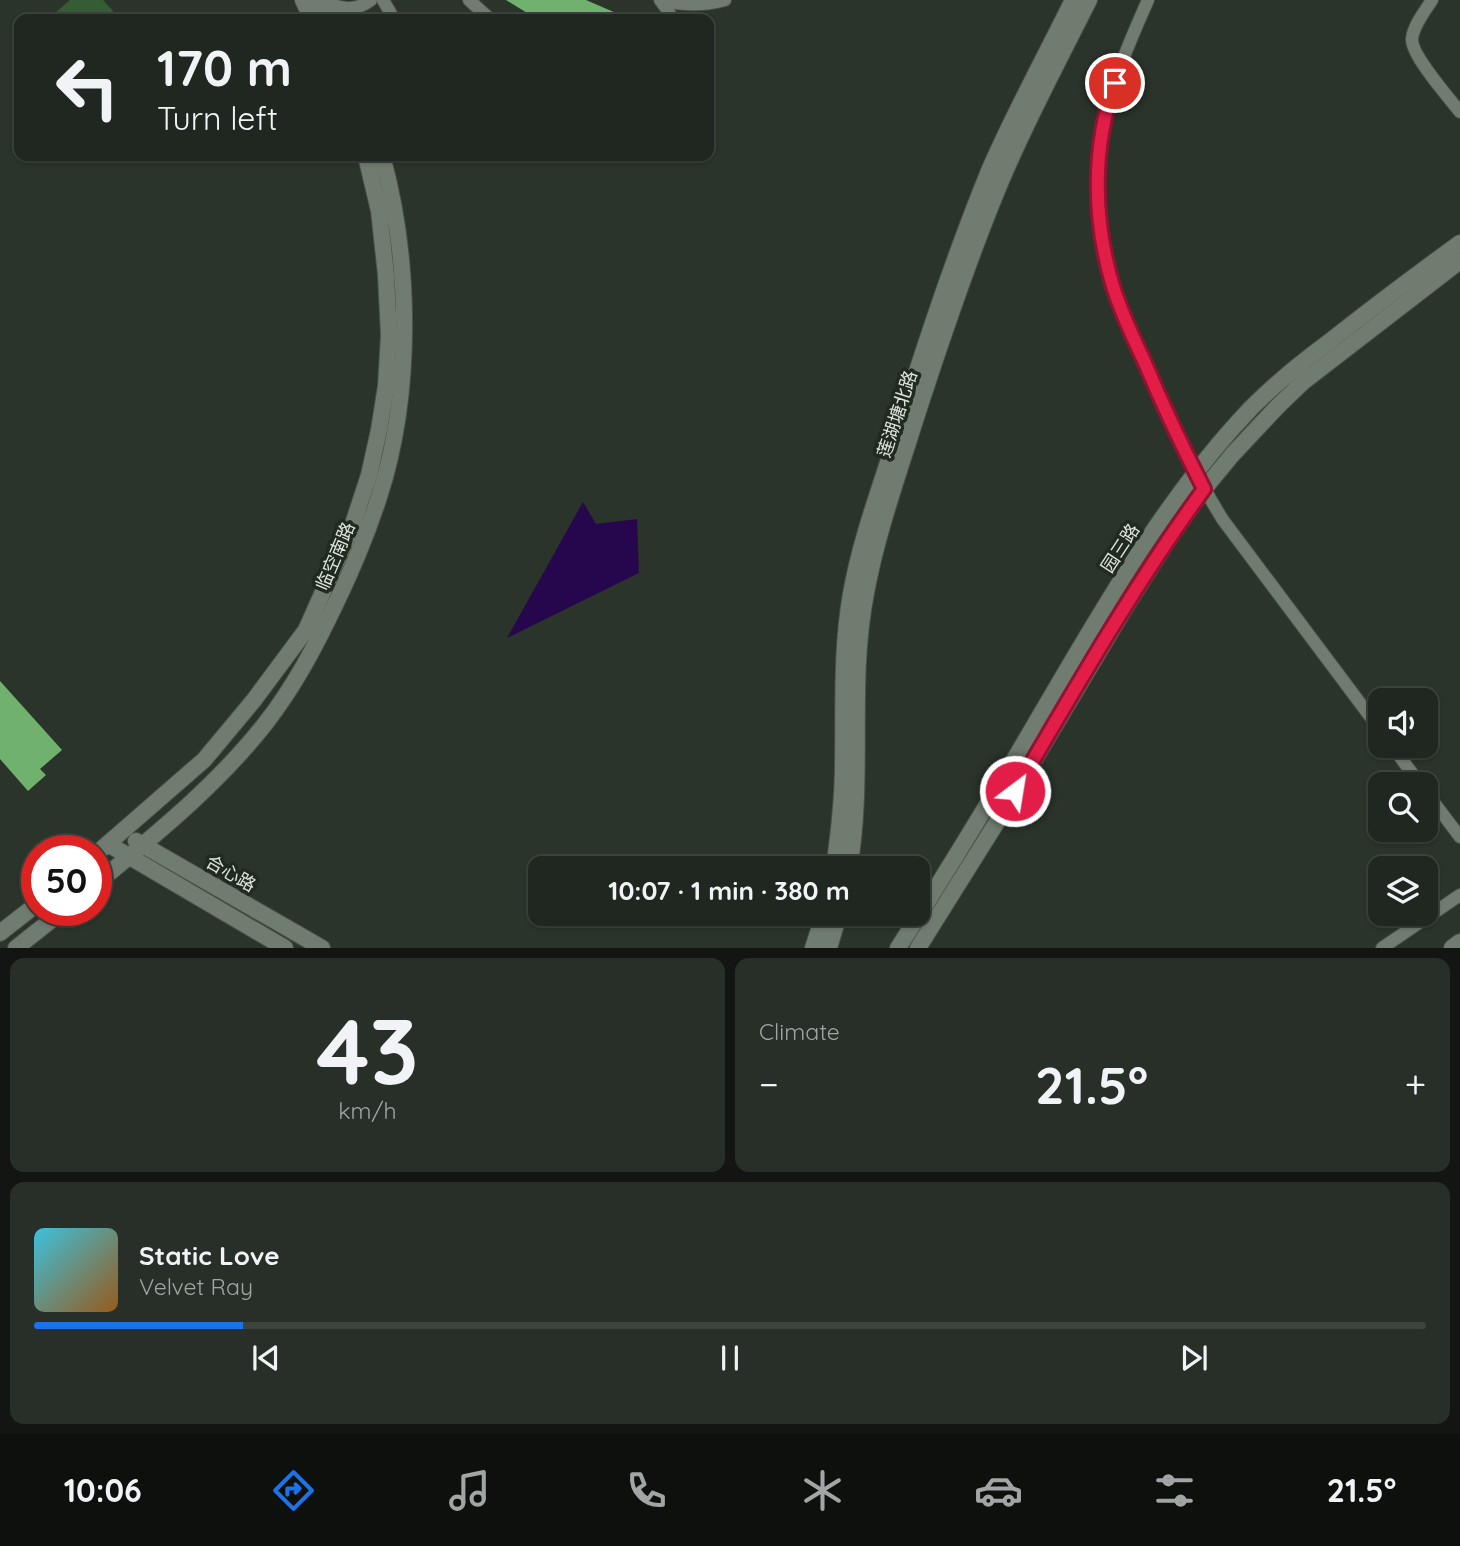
<!DOCTYPE html>
<meta charset="utf-8">
<style>
:root{--surface:#202720;--page:#282f29;--text:#f1f3f6;--muted:#a2a5a5;--line:#3d443e;--accent:#1a73e8}
body{margin:0;font-family:Quicksand,"Noto Sans SC",sans-serif;background:var(--page);color:var(--text);height:100vh;display:flex;flex-direction:column;font-size:26px;white-space:nowrap}
*{box-sizing:border-box;margin:0}
p{font-size:23px;color:var(--muted)}
.icon{flex:none;width:38px;height:38px;fill:none;stroke:currentColor;stroke-width:2;stroke-linecap:round;stroke-linejoin:round}
.map{position:relative;height:948px;overflow:hidden}
.sheet{display:flex;flex-direction:column;gap:10px;padding:10px;background:#121512;flex:1}
.sheet>*{flex:none}
.top-card{position:absolute;left:14px;top:14px;width:700px;height:147px;border-radius:14px;box-shadow:0 2px 5px #0004,0 0 0 2px var(--line);background:#202720;color:var(--text);overflow:hidden}
.controls{position:absolute;left:1368px;top:688px;display:grid;gap:14px}
.controls a{display:grid;place-items:center;width:70px;height:70px;border-radius:14px;background:var(--surface);box-shadow:0 2px 5px #0004,0 0 0 2px var(--line);font-size:35px}
.speed{position:absolute;left:21px;top:835px;display:flex;gap:14px;font-size:35px;font-weight:700;text-align:center}
.speed>*{display:grid;place-content:center;width:91px;height:91px;border-radius:50%;background:var(--surface);box-shadow:0 2px 5px #0004,0 0 0 2px var(--line);line-height:1}
.speed .limit{border:10px solid #d22;background:#fff;color:#111}
.pin{position:absolute;display:grid;place-items:center;width:60px;height:60px;color:#fff;margin:-30px;border:4px solid #fff;border-radius:50%;box-shadow:0 2px 7px #0007}
.me{position:absolute;width:77px;margin:-38px;rotate:31deg;stroke-linejoin:round;filter:drop-shadow(0 0 5px #0008)}
.turn{display:flex;align-items:center;gap:24px;height:147px;padding:0 28px;font-size:32px}
.turn .icon{width:91px;height:91px;stroke-width:2.5}
.turn b{display:block;font-size:49px;line-height:60px}
.big{font-size:52px;font-weight:700;line-height:1.1}
.sheet .widget{flex:1;display:flex;flex-direction:column;justify-content:center;gap:10px;min-width:0;padding:0 24px;border-radius:14px;background:var(--page)}
.sheet .dial{align-items:center;gap:0}
.dial b{font-size:91px;line-height:1}
.song{display:flex;align-items:center;gap:21px}
.cover{width:84px;height:84px;border-radius:10px;background:linear-gradient(135deg,hsl(190 70% 55%),hsl(30 70% 35%))}
.played{height:7px;border-radius:4px;background:linear-gradient(90deg,var(--accent) 15%,var(--line) 15%)}
.keys{display:flex;justify-content:space-around;direction:ltr}
.heat{display:flex;justify-content:space-between;align-items:center;font-size:38px;direction:ltr}
.sheet .tiles{flex:1;display:grid;gap:10px;grid-template-columns:1fr 1fr}
.widget:last-child{grid-column:span 2}
.trip{position:absolute;left:528px;top:856px;width:402px;height:70px;border-radius:14px;background:var(--surface);box-shadow:0 2px 5px #0004,0 0 0 2px var(--line);font-weight:700;line-height:70px;text-align:center}
.menu{display:flex;height:112px;justify-content:space-around;align-items:center;background:#0d100d;color:var(--muted)}
.menu .icon{width:49px;height:49px}
.menu .current{color:var(--accent)}
.menu b{font-size:32px;color:var(--text)}
.map>svg:first-child{display:block}
.green{fill:#365c34}
.water{fill:#26074d}
.building{fill:#71b16e}
.lines{fill:none;stroke-linecap:round;stroke-linejoin:round}
.street-casing{stroke:#485047;stroke-width:14}
.secondary-casing{stroke:#485047;stroke-width:18}
.street{stroke:#717c70;stroke-width:12}
.secondary{stroke:#717c70;stroke-width:16}
.route-casing{stroke:#92132f;stroke-width:18}
.route{stroke:#e11d48;stroke-width:12}
.labels{text-anchor:middle;dominant-baseline:central;stroke-width:7;stroke-linejoin:round;paint-order:stroke}
.street-label{font-size:18px;fill:#dfe5df;stroke:#212a20}
</style>
<div class="map">
<svg width="1460" height="948" viewBox="0 0 1460 948">
<rect width="100%" height="100%" fill="#2a342a"/>
<polygon class="green" points="70,0 103,0 120,19 59,19 54,14"/>
<polygon class="water" points="583,502 596,524 637,519 639,573 507,638"/>
<g class="building">
<polygon points="506,0 586,0 630,19 537,19"/>
<polygon points="0,681 62,750 40,769 46,775 28,791 0,759"/>
</g>
<g class="lines">
<defs>
<g id="street">
<path d="M 324,0 C 339,10 357,11 371,0"/>
<polyline points="383,0 394,19"/>
<polyline points="469,0 490,19"/>
<polyline points="660,0 669,12 672,19"/>
<path d="M 662,0 C 684,6 703,6 725,0"/>
<path d="M 1148,0 C 1134,32 1119,65 1109,99 C 1091,158 1095,225 1112,284 C 1120,312 1135,340 1147,368 C 1169,420 1193,472 1223,520 L 1381,731"/>
<path d="M 1432,0 C 1425,11 1413,26 1412,39 C 1411,55 1449,98 1460,112"/>
<polyline points="1392,746 1420,784"/>
<polyline points="1426,792 1460,837"/>
<polyline points="1382,948 1460,895"/>
</g>
<g id="secondary">
<polyline points="303,0 312,19"/>
<polyline points="320,0 330,19"/>
<polyline points="136,841 322,948"/>
<polyline points="108,844 285,948"/>
<polyline points="96,854 204,760 254,700 306,630 352,527 369,475 379,430 386,386 389,335 386,275 379,211 366,156"/>
<path d="M 834,868 C 839,833 843,798 843,763 C 844,706 841,650 851,594 C 860,542 879,491 895,441 C 923,350 953,259 989,171 C 1014,113 1045,57 1073,0"/>
<path d="M 849,868 C 865,777 848,684 866,593 C 876,538 895,484 912,430 C 939,346 967,262 1001,181 C 1027,119 1059,60 1089,0"/>
<path d="M 96,884 C 156,834 217,785 265,724 C 294,687 315,647 335,605 C 352,570 367,534 379,497 C 413,393 411,260 382,156"/>
<polyline points="0,933 37,904"/>
<polyline points="16,948 64,910"/>
<polyline points="813,948 824,914"/>
<polyline points="829,948 839,914"/>
<path d="M 898,948 C 945,875 990,801 1034,726 C 1099,616 1163,500 1252,407 C 1276,383 1302,362 1329,342 C 1372,308 1416,275 1460,243"/>
<polyline points="918,948 1002,814 1125,608 1172,534 1204,489 1232,455 1277,407 1303,382 1460,261"/>
<polyline points="1452,948 1460,942"/>
</g>
</defs>
<use href="#street" class="street-casing"/>
<use href="#secondary" class="secondary-casing"/>
<use href="#street" class="street"/>
<use href="#secondary" class="secondary"/>
</g>
<g class="lines">
<defs>
<path id="route" d="M 1015,791 C 1075,689 1134,585 1204,489 C 1183,448 1163,406 1145,363 C 1133,337 1120,311 1112,283 C 1093,218 1092,147 1115,83"/>
</defs>
<use href="#route" class="route-casing"/>
<use href="#route" class="route"/>
</g>
<g class="labels">
<g class="street-label">
<text transform="translate(897 414) rotate(-72)">莲湖塘北路</text>
<text transform="translate(1120 548) rotate(-57)">园三路</text>
<text transform="translate(335 556) rotate(-67)">临空南路</text>
<text transform="translate(231 873) rotate(30)">合心路</text>
</g>
</g>
</svg>
<div class="controls">
<a><svg class="icon" aria-label="sound" viewBox="0 0 24 24"><path d="M4 9h4l5-4v14l-5-4H4zM17 9q2 3 0 6"/></svg></a>
<a><svg class="icon" aria-label="search" viewBox="0 0 24 24"><circle cx="10" cy="10" r="6"/><path d="M15 15l6 6"/></svg></a>
<a><svg class="icon" aria-label="layers" viewBox="0 0 24 24"><path d="M12 4l9 5-9 5-9-5zM3 14l9 5 9-5"/></svg></a>
</div>
<div class="speed"><div class="limit">50</div></div>
<div class="pin" style="left:1115px;top:83px;background:#d93025"><svg class="icon" aria-label="arrive" viewBox="0 0 24 24"><path d="M6 21V4h12l-3 4 3 4H6"/></svg></div>
<svg class="me" style="left:1015px;top:791px" viewBox="-20 -20 40 40"><circle r="17" fill="#e11d48" stroke="#fff" stroke-width="3"/><path d="M0-11L8 9 0 5-8 9z" fill="#fff"/></svg>
<div class="trip">10:07 · 1 min · 380 m</div>
<div class="top-card">
<div class="turn"><svg class="icon" aria-label="left" viewBox="0 0 24 24"><path d="M17 20v-9H6M10 6l-5 5 5 5"/></svg><div><b>170 m</b>Turn left</div></div>
</div>
</div>
<section class="sheet">
<div class="tiles">
<div class="widget dial"><b>43</b><p>km/h</p></div>
<div class="widget"><p>Climate</p>
<div class="heat"><a>−</a><b class="big">21.5°</b><a>+</a></div>
</div>
<div class="widget">
<div class="song"><i class="cover"></i><div><b>Static Love</b><p>Velvet Ray</p></div></div>
<div class="played"></div>
<div class="keys"><svg class="icon" aria-label="previous" viewBox="0 0 24 24"><path d="M18 5L8 12l10 7zM5 5v14"/></svg><svg class="icon" aria-label="pause" viewBox="0 0 24 24"><path d="M8 5v14M16 5v14"/></svg><svg class="icon" aria-label="next" viewBox="0 0 24 24"><path d="M6 5l10 7-10 7zM19 5v14"/></svg></div>
</div>
</div>
</section>
<nav class="menu">
<b>10:06</b>
<svg class="icon current" aria-label="directions" viewBox="0 0 24 24"><path d="M12 3l9 9-9 9-9-9zM9 14v-3h6M13 9l2 2-2 2"/></svg>
<svg class="icon" aria-label="music" viewBox="0 0 24 24"><path d="M9 18V5l10-2v13"/><circle cx="6" cy="18" r="3"/><circle cx="16" cy="16" r="3"/></svg>
<svg class="icon" aria-label="phone" viewBox="0 0 24 24"><path d="M5 4h4l2 5-3 2q2 4 5 5l2-3 5 2v4C11 20 4 13 5 4z"/></svg>
<svg class="icon" aria-label="climate" viewBox="0 0 24 24"><path d="M12 3v18M4 7l16 10M4 17L20 7"/></svg>
<svg class="icon" aria-label="car" viewBox="0 0 24 24"><path d="M5 17H2v-5l4-1 3-4h7l3 4 3 1v5h-3M9 17h6M6 11h13"/><circle cx="7" cy="17" r="2"/><circle cx="17" cy="17" r="2"/></svg>
<svg class="icon" aria-label="filters" viewBox="0 0 24 24"><path d="M4 7h16M4 17h16"/><circle cx="9" cy="7" r="2"/><circle cx="15" cy="17" r="2"/></svg>
<b>21.5°</b>
</nav>
